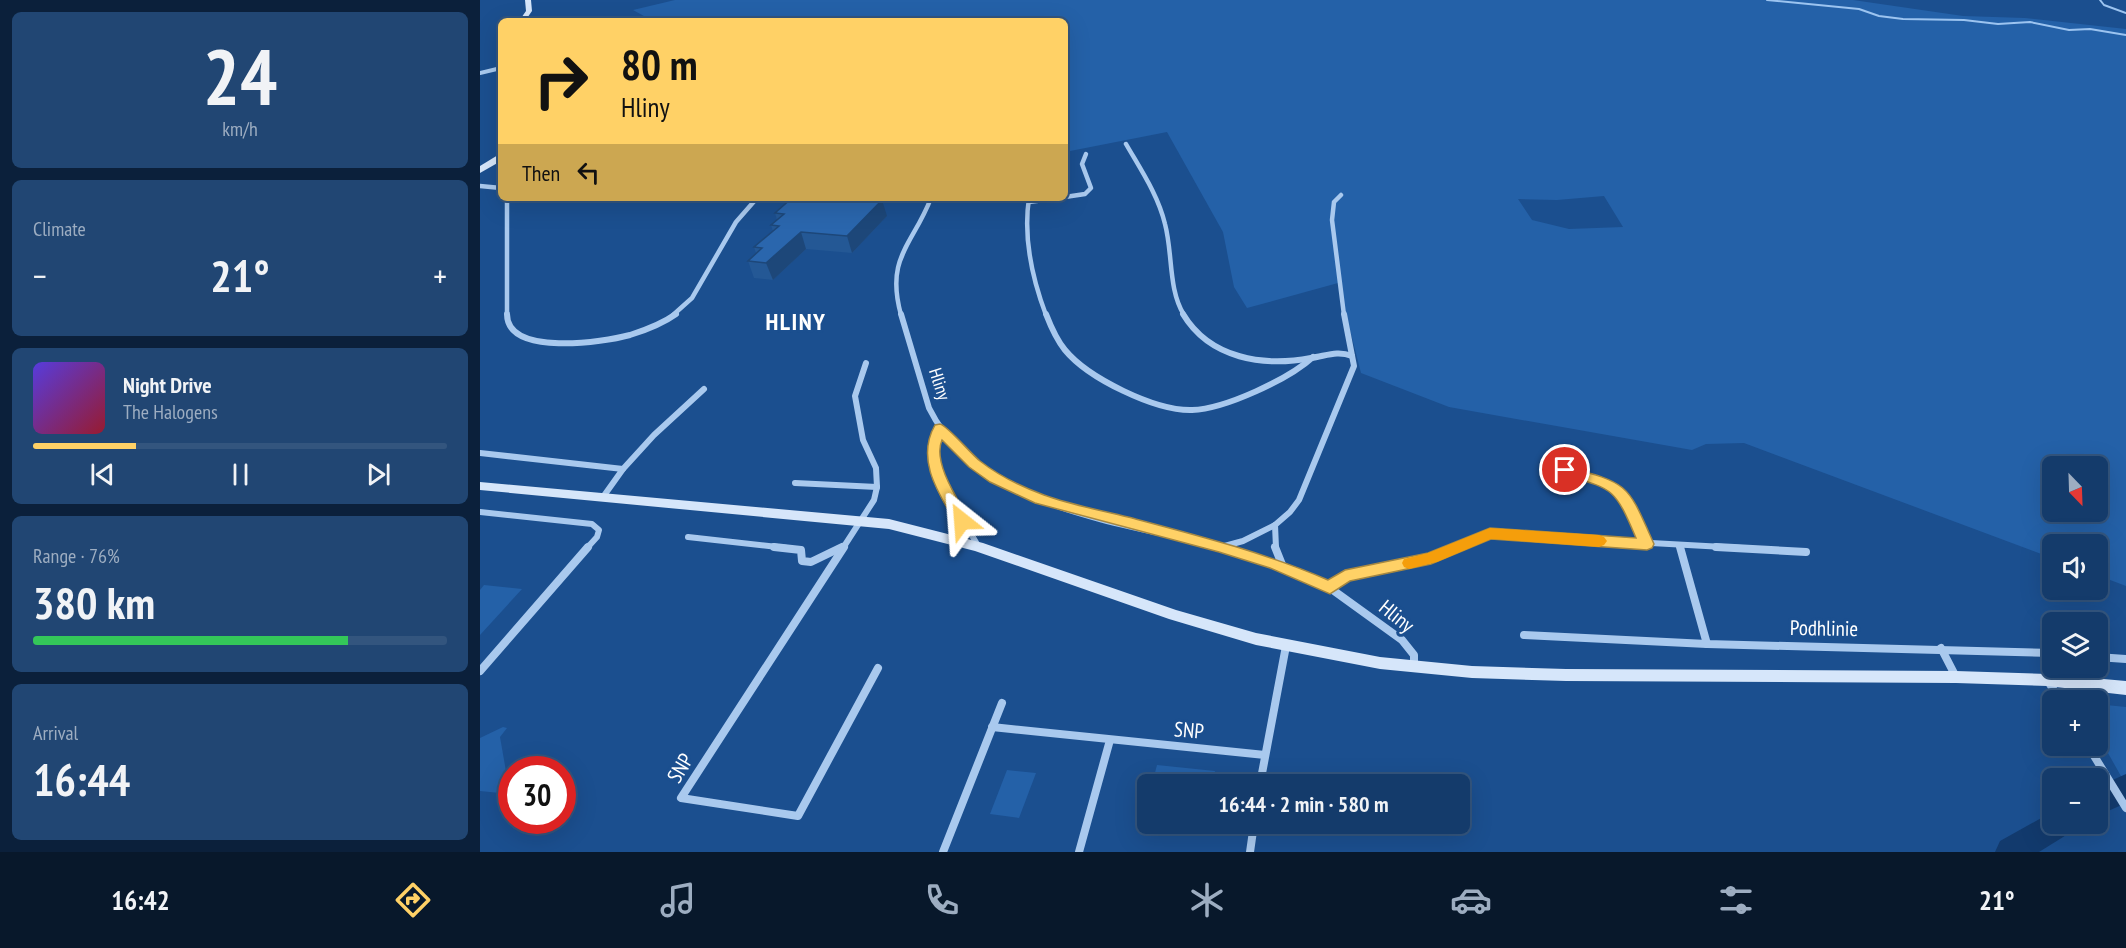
<!DOCTYPE html>
<meta charset="utf-8">
<style>
:root{--surface:#143b6b;--page:#214673;--text:#f1f3f6;--muted:#9dadc1;--line:#33557e;--accent:#ffd166}
body{margin:0;font-family:"PT Sans Narrow",sans-serif;background:var(--page);color:var(--text);height:100vh;display:flex;flex-direction:column;font-size:22px;white-space:nowrap}
*{box-sizing:border-box;margin:0}
p{font-size:20px;color:var(--muted)}
.icon{flex:none;width:33px;height:33px;fill:none;stroke:currentColor;stroke-width:2;stroke-linecap:round;stroke-linejoin:round}
.map{position:relative;flex:1;overflow:hidden}
.details{display:flex;flex-direction:column;gap:12px;padding:12px;background:#0b203b;width:480px}
.details>*{flex:none}
.banner{position:absolute;left:18px;top:18px;width:570px;height:183px;border-radius:9px;box-shadow:0 6px 24px #0002,0 0 0 2px var(--line);background:#ffd166;color:#111;overflow:hidden}
.needle{width:39px;rotate:157deg}
.buttons{position:absolute;left:1562px;top:456px;display:grid;gap:12px}
.buttons a{display:grid;place-items:center;width:66px;height:66px;border-radius:9px;background:var(--surface);box-shadow:0 6px 24px #0002,0 0 0 2px var(--line);font-size:30px}
.speed{position:absolute;left:18px;top:756px;display:flex;gap:12px;font-size:30px;font-weight:700;text-align:center}
.speed>*{display:grid;place-content:center;width:78px;height:78px;border-radius:50%;background:var(--surface);box-shadow:0 6px 24px #0002,0 0 0 2px var(--line);line-height:1}
.speed .limit{border:9px solid #d22;background:#fff;color:#111}
.pin{position:absolute;display:grid;place-items:center;width:51px;height:51px;color:#fff;margin:-26px;border:3px solid #fff;border-radius:50%;box-shadow:0 2px 6px #0007}
.me{position:absolute;width:66px;margin:-33px;rotate:332deg;stroke-linejoin:round;filter:drop-shadow(0 0 4px #0008)}
.turn{display:flex;align-items:center;gap:21px;height:126px;padding:0 24px;font-size:27px}
.turn .icon{width:78px;height:78px;stroke-width:2.5}
.turn b{display:block;font-size:42px;line-height:51px}
.then{display:flex;align-items:center;height:57px;padding:0 24px;background:#0003;gap:12px;font-size:22px}
.big{font-size:45px;font-weight:700;line-height:1.1}
.details .widget{flex:1;display:flex;flex-direction:column;justify-content:center;gap:9px;min-width:0;padding:0 21px;border-radius:9px;background:var(--page)}
.details .dial{align-items:center;gap:0}
.dial b{font-size:78px;line-height:1}
.song{display:flex;align-items:center;gap:18px}
.cover{width:72px;height:72px;border-radius:9px;background:linear-gradient(135deg,hsl(250 70% 55%),hsl(350 70% 35%))}
.played{height:6px;border-radius:3px;background:linear-gradient(90deg,var(--accent) 25%,var(--line) 25%)}
.keys{display:flex;justify-content:space-around;direction:ltr}
.heat{display:flex;justify-content:space-between;align-items:center;font-size:33px;direction:ltr}
.charge{height:9px;border-radius:4px;background:linear-gradient(90deg,#34c759 76%,var(--line) 0)}
.trip{position:absolute;left:657px;top:774px;width:333px;height:60px;border-radius:9px;background:var(--surface);box-shadow:0 6px 24px #0002,0 0 0 2px var(--line);font-weight:700;line-height:60px;text-align:center}
.tab-bar{display:flex;height:96px;justify-content:space-around;align-items:center;background:#08182b;color:var(--muted)}
.tab-bar .icon{width:42px;height:42px}
.tab-bar .active{color:var(--accent)}
.tab-bar b{font-size:27px;color:var(--text)}
main{display:flex;flex:1;min-height:0}
.map>svg:first-child{display:block}
.green{fill:#2461a8;fill-rule:evenodd}
.lines{fill:none;stroke-linecap:round;stroke-linejoin:round}
.stream{stroke:#9cc4f0;stroke-width:2}
.river{fill:#123a6d;fill-rule:evenodd}
.street-far3{stroke:#a9c9ee;stroke-width:4}
.street-far2{stroke:#a9c9ee;stroke-width:4.5}
.street-far1{stroke:#a9c9ee;stroke-width:6}
.street{stroke:#a9c9ee;stroke-width:8}
.secondary{fill:#d6e6fa;fill-rule:evenodd}
.wall{fill:#245895}
.shaded-wall{fill:#1d4779}
.building{fill:#2a66ad;stroke:#1d4779;stroke-width:1.5}
.route{fill:#ffd166;stroke:#a68842;stroke-width:1.5}
.slow{fill:#f59e0b}
.labels{text-anchor:middle;dominant-baseline:central;stroke-width:6;stroke-linejoin:round;paint-order:stroke}
.street-label{font-size:18px;fill:#fff;stroke:#1b4f8f}
.near-street-label{font-size:21px;fill:#fff;stroke:#1b4f8f}
.district-label{font-size:24px;font-weight:bold;letter-spacing:1.5px;fill:#fff;stroke:#1b4f8f}
</style>
<main>
<section class="details">
<div class="widget dial"><b>24</b><p>km/h</p></div>
<div class="widget"><p>Climate</p>
<div class="heat"><a>−</a><b class="big">21°</b><a>+</a></div>
</div>
<div class="widget">
<div class="song"><i class="cover"></i><div><b>Night Drive</b><p>The Halogens</p></div></div>
<div class="played"></div>
<div class="keys"><svg class="icon" aria-label="previous" viewBox="0 0 24 24"><path d="M18 5L8 12l10 7zM5 5v14"/></svg><svg class="icon" aria-label="pause" viewBox="0 0 24 24"><path d="M8 5v14M16 5v14"/></svg><svg class="icon" aria-label="next" viewBox="0 0 24 24"><path d="M6 5l10 7-10 7zM19 5v14"/></svg></div>
</div>
<div class="widget"><p>Range · 76%</p><b class="big">380 km</b><div class="charge"></div></div>
<div class="widget"><p>Arrival</p><b class="big">16:44</b></div>
</section>
<div class="map">
<svg width="1646" height="852" viewBox="0 0 1646 852">
<rect width="100%" height="100%" fill="#1b4f8f"/>
<g class="green">
<path d="M 195,0 L 1373,0 L 1483,16 L 1545,18 L 1646,29 L 1646,586 L 1617,575 L 1617,544 L 1572,544 L 1572,558 L 1264,443 L 1226,444 L 1212,450 L 969,407 L 881,373 L 858,283 L 767,308 L 754,287 L 743,232 L 687,132 L 585,152 L 585,21 L 173,21 L 153,10 ZM 1124,196 L 1143,227 L 1089,229 L 1052,220 L 1038,199 L 1077,200 ZM 1572,466 L 1617,466 L 1617,512 L 1572,512 Z"/>
<polygon points="4,585 42,589 0,635 0,590"/>
<polygon points="1626,705 1646,707 1646,785 1624,746 1626,731 1618,714"/>
<polygon points="23,727 27,728 20,737 30,794 0,791 0,738"/>
<polygon points="677,765 735,771 732,784 672,784"/>
<polygon points="527,770 556,773 539,818 510,814"/>
</g>
<g class="lines">
<g class="stream">
<polyline points="1287,0 1379,9 1399,16 1423,19 1484,20 1518,24 1550,22 1589,30 1610,29 1646,35"/>
<polyline points="1620,0 1624,5 1646,13"/>
</g>
<g class="river">
<polygon points="1646,774 1646,803 1617,816 1617,787"/>
<polygon points="1572,812 1572,824 1592,824 1588,834 1559,852 1515,852 1520,841"/>
</g>
<polyline class="street-far3" points="0,73 21,68"/>
<g class="street-far2">
<path d="M 646,144 C 661,170 678,195 685,224 C 693,254 688,289 704,315"/>
<polyline points="0,186 21,188"/>
<polyline points="861,195 854,202 852,220 864,315"/>
<polyline points="585,197 605,194 611,188 602,164 606,154"/>
<polyline points="27,198 27,315"/>
<path d="M 549,198 C 543,238 552,278 566,315"/>
<polyline points="549,202 579,198"/>
<polyline points="193,315 212,298 256,222 277,198"/>
<path d="M 421,315 C 405,257 433,245 451,198"/>
</g>
<g class="street-far1">
<path d="M 27,314 C 27,357 124,342 150,335 C 166,330 182,324 196,314"/>
<path d="M 421,314 L 449,408 C 499,510 648,523 746,548"/>
<path d="M 566,314 C 571,327 576,339 585,350 C 608,378 675,411 712,410 C 745,409 809,379 833,357"/>
<path d="M 703,314 C 730,359 784,367 831,358 C 846,356 857,350 872,356"/>
<polyline points="460,428 453,445 457,474 498,546"/>
<polyline points="0,453 143,469 123,497"/>
<path d="M 1064,463 C 1091,471 1131,477 1148,501 C 1157,514 1161,530 1167,544"/>
<polyline points="143,469 174,435 224,389"/>
<polyline points="315,483 397,487"/>
<polyline points="0,512 112,524 119,530 117,537 107,548"/>
<polyline points="208,537 307,548"/>
<polyline points="1200,546 1201,548"/>
<polyline points="741,547 763,541 795,525"/>
<polyline points="359,548 362,547"/>
<polyline points="363,548 394,500 397,487 396,468 383,440 375,396 386,363"/>
<polyline points="796,548 795,525 810,512 819,500 874,366 864,314"/>
<polyline points="975,548 1010,534 1262,548"/>
</g>
<g class="street">
<polyline points="294,547 321,550 322,561 331,562 362,547"/>
<polyline points="364,547 201,798 318,816 398,668"/>
<polyline points="741,547 803,567"/>
<polyline points="795,547 803,567 850,588 922,640 934,655 934,667"/>
<polyline points="1200,547 1227,644"/>
<polyline points="1236,547 1326,552"/>
<polyline points="850,588 865,576 951,558 978,547"/>
<polyline points="1044,635 1227,644 1572,653"/>
<polyline points="1461,648 1476,677"/>
<polyline points="1617,657 1646,659"/>
<polyline points="0,671 108,547"/>
<polyline points="1568,681 1580,700"/>
<polyline points="512,727 785,755"/>
<polyline points="1608,746 1646,808"/>
<polyline points="780,784 806,646"/>
<polyline points="463,852 522,703"/>
<polyline points="599,852 630,740"/>
<polyline points="770,852 774,824"/>
</g>
<g class="secondary">
<polygon points="45,0 51,0 52,11 45,21 39,21 46,11"/>
<polygon points="18,155 21,155 21,161 0,173 0,166"/>
<polygon points="0,482 409,519 503,543 696,610 776,633 900,657 992,666 1086,669 1476,671 1567,674 1646,681 1646,695 1567,686 1476,683 1086,681 992,678 900,669 776,645 689,619 495,551 409,529 0,490"/>
</g>
</g>
<polygon class="wall" points="384,199 407,216 372,253 326,249 293,280 274,278 268,261 276,253 274,247 293,231 291,225 297,220 295,213"/>
<g class="shaded-wall">
<polygon points="402,200 407,216 372,253 367,236"/>
<polygon points="321,232 326,249 293,280 286,263"/>
</g>
<polygon class="building" points="312,198 380,198 402,200 367,236 321,232 286,263 268,261 282,248 274,247 299,226 291,225 304,214 295,213"/>
<path class="route" d="M 460,424 C 468,426 490,453 500,461 C 518,475 542,487 564,495 C 591,505 620,510 648,517 C 716,535 783,552 848,580 L 865,570 L 948,553 L 1010,528 L 1156,538 C 1134,486 1133,489 1080,474 L 1078,470 L 1085,466 C 1150,484 1147,483 1174,544 L 1172,548 L 1167,550 L 1011,539 L 951,564 L 870,581 L 850,594 L 790,568 L 739,552 L 555,503 L 510,482 L 489,467 L 462,440 C 452,463 479,501 490,521 L 488,525 L 477,525 C 459,494 435,460 455,425 Z"/>
<polygon class="slow" points="1010,528 1119,535 1124,537 1127,541 1124,545 1119,547 1011,539 957,562 929,569 924,567 922,563 924,559 948,553"/>
<g class="labels">
<g class="street-label">
<text transform="translate(460 384) rotate(72)">Hliny</text>
</g>
<g class="near-street-label">
<text transform="translate(917 616) rotate(39)">Hliny</text>
<text transform="translate(1344 628) rotate(1)">Podhlinie</text>
<text transform="translate(709 730) rotate(5)">SNP</text>
<text transform="translate(200 768) rotate(-59)">SNP</text>
</g>
<g class="district-label">
<text x="316" y="321">HLINY</text>
</g>
</g>
</svg>
<div class="buttons">
<a><svg class="needle" viewBox="-14 -14 28 28"><path d="M0-13l5 13h-10z" fill="#e53935"/><path d="M0 13l5-13h-10z" fill="#9dadc1"/></svg></a>
<a><svg class="icon" aria-label="sound" viewBox="0 0 24 24"><path d="M4 9h4l5-4v14l-5-4H4zM17 9q2 3 0 6"/></svg></a>
<a><svg class="icon" aria-label="layers" viewBox="0 0 24 24"><path d="M12 4l9 5-9 5-9-5zM3 14l9 5 9-5"/></svg></a>
<a>+</a>
<a>−</a>
</div>
<div class="speed"><div class="limit">30</div></div>
<div class="pin" style="left:1085px;top:470px;background:#d93025"><svg class="icon" aria-label="arrive" viewBox="0 0 24 24"><path d="M6 21V4h12l-3 4 3 4H6"/></svg></div>
<svg class="me" style="left:482px;top:521px" viewBox="-20 -20 40 40"><path d="M0-17L14 15 0 8-14 15z" fill="#ffd166" stroke="#fff" stroke-width="4"/></svg>
<div class="trip">16:44 · 2 min · 580 m</div>
<div class="banner">
<div class="turn"><svg class="icon" aria-label="right" viewBox="0 0 24 24"><path d="M7 20v-9h11M14 6l5 5-5 5"/></svg><div><b>80 m</b>Hliny</div></div>
<div class="then">Then<svg class="icon" aria-label="left" viewBox="0 0 24 24"><path d="M17 20v-9H6M10 6l-5 5 5 5"/></svg></div>
</div>
</div>
</main>
<nav class="tab-bar">
<b>16:42</b>
<svg class="icon active" aria-label="directions" viewBox="0 0 24 24"><path d="M12 3l9 9-9 9-9-9zM9 14v-3h6M13 9l2 2-2 2"/></svg>
<svg class="icon" aria-label="music" viewBox="0 0 24 24"><path d="M9 18V5l10-2v13"/><circle cx="6" cy="18" r="3"/><circle cx="16" cy="16" r="3"/></svg>
<svg class="icon" aria-label="phone" viewBox="0 0 24 24"><path d="M5 4h4l2 5-3 2q2 4 5 5l2-3 5 2v4C11 20 4 13 5 4z"/></svg>
<svg class="icon" aria-label="climate" viewBox="0 0 24 24"><path d="M12 3v18M4 7l16 10M4 17L20 7"/></svg>
<svg class="icon" aria-label="car" viewBox="0 0 24 24"><path d="M5 17H2v-5l4-1 3-4h7l3 4 3 1v5h-3M9 17h6M6 11h13"/><circle cx="7" cy="17" r="2"/><circle cx="17" cy="17" r="2"/></svg>
<svg class="icon" aria-label="filters" viewBox="0 0 24 24"><path d="M4 7h16M4 17h16"/><circle cx="9" cy="7" r="2"/><circle cx="15" cy="17" r="2"/></svg>
<b>21°</b>
</nav>
